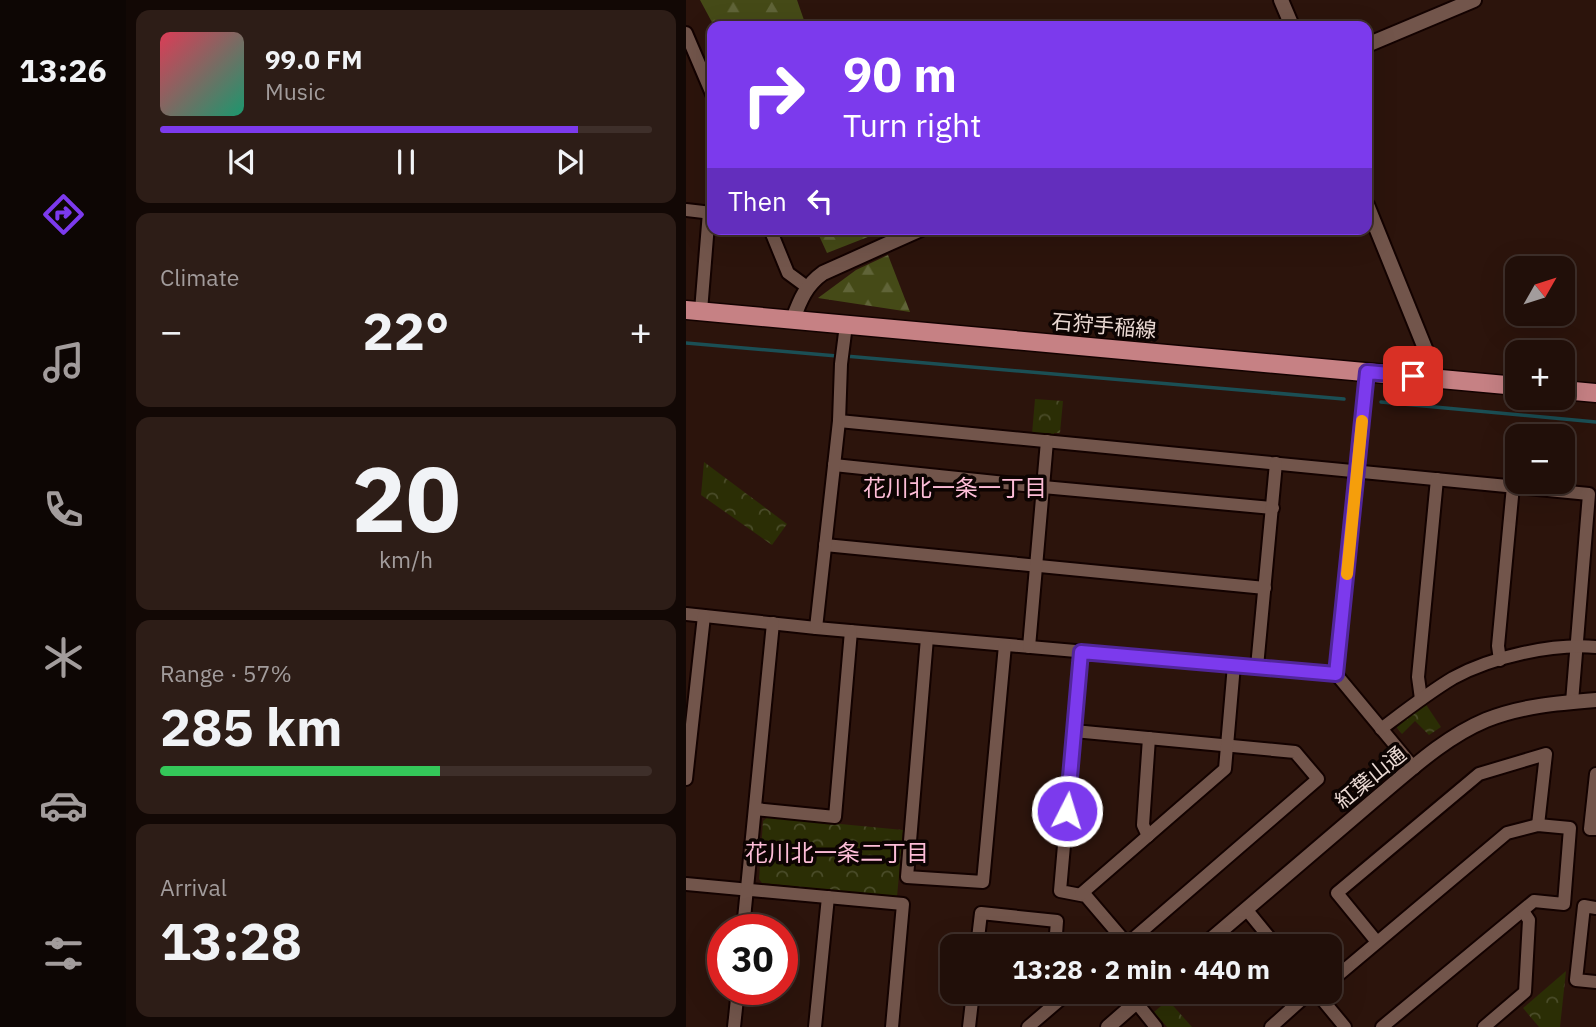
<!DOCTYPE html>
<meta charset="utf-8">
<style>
:root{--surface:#210f09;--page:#2d1d17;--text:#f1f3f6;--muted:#a29c9c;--line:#3e2f2a;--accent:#7c3aed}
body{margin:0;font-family:"IBM Plex Sans","Noto Sans JP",sans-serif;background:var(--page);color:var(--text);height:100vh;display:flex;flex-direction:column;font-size:26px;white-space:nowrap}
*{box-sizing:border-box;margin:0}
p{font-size:23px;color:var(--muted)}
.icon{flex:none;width:38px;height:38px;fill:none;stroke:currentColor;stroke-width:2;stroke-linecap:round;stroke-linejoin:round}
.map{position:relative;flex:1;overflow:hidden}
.side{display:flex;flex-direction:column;gap:10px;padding:10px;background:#120805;width:560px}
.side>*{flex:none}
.hud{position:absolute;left:21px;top:21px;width:665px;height:214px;border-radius:14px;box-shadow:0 7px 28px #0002,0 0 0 2px var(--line);background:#7c3aed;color:#fff;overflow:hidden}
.needle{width:46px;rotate:51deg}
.tools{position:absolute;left:819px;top:256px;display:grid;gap:14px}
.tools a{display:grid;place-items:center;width:70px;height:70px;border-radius:14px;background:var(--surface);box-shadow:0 7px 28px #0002,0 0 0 2px var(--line);font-size:35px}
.speed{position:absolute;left:21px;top:914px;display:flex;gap:14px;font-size:35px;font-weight:700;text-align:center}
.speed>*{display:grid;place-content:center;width:91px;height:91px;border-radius:50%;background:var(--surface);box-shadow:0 7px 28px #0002,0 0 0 2px var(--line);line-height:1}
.speed .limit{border:10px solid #d22;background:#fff;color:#111}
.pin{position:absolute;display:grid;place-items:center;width:60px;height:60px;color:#fff;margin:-30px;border-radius:14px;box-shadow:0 4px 10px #0006}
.me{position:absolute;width:77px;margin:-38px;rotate:5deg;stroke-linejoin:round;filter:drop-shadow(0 0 5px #0008)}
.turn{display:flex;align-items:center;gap:24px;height:147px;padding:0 21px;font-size:32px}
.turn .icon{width:91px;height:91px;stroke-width:2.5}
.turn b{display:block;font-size:49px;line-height:60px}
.then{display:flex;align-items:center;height:66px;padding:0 21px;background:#0003;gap:14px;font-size:26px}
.big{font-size:52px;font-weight:700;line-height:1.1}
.side .widget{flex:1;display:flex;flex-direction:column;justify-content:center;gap:10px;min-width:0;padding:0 24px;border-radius:14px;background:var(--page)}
.side .dial{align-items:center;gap:0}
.dial b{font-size:91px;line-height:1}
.song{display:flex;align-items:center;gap:21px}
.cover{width:84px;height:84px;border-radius:10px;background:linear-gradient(135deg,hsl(350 70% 55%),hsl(160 70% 35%))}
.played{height:7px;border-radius:4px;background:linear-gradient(90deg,var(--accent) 85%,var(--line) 85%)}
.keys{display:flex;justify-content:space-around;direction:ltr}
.heat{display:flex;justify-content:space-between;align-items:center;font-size:38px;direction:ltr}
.charge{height:10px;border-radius:5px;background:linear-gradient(90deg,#34c759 57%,var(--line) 0)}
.trip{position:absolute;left:254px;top:934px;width:402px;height:70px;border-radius:14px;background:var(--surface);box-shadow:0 7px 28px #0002,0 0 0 2px var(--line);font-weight:700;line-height:70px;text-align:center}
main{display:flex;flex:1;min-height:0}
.tabs{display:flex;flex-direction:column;width:126px;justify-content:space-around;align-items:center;background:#0d0604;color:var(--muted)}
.tabs .icon{width:49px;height:49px}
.tabs .selected{color:var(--accent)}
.tabs b{font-size:32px;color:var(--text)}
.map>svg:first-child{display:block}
.forest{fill:url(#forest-firs)}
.park{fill:url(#park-crowns)}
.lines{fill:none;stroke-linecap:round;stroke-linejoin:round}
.stream{stroke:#1b4f55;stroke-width:3.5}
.minor-casing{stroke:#130200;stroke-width:16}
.tertiary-casing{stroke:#130200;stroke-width:18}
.primary-casing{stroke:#130200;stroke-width:21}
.minor{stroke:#72554b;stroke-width:12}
.tertiary{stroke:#72554b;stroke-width:14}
.primary{stroke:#c68184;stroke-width:18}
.route-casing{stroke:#51269a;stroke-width:18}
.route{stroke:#7c3aed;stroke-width:12}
.slow{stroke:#f59e0b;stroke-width:12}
.labels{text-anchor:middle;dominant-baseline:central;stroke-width:7;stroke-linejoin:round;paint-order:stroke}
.street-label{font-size:21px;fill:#ead9d3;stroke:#0d0402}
.neighbourhood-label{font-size:23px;fill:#fdbdd7;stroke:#0d0402}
</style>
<main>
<nav class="tabs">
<b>13:26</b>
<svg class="icon selected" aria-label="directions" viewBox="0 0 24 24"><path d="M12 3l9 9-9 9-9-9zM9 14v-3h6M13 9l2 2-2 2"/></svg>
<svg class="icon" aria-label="music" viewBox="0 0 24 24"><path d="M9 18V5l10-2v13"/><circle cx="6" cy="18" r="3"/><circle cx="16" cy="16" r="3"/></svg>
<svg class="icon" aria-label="phone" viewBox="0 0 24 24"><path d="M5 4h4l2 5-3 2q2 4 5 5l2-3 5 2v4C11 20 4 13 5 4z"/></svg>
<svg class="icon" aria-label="climate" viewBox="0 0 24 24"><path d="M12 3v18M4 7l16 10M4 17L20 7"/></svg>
<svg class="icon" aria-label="car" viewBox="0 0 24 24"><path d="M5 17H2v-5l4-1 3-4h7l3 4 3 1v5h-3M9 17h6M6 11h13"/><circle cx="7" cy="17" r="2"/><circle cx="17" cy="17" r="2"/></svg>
<svg class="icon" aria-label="filters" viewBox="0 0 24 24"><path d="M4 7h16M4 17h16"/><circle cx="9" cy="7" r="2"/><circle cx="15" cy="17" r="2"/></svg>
</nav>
<section class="side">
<div class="widget">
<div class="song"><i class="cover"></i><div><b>99.0 FM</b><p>Music</p></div></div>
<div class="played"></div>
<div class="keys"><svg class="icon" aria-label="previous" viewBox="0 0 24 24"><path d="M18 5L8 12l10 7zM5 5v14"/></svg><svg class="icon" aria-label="pause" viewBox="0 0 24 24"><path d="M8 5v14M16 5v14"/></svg><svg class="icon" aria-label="next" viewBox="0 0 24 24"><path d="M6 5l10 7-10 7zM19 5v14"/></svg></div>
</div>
<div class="widget"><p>Climate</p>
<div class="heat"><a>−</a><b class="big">22°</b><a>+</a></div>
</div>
<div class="widget dial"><b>20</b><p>km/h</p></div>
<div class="widget"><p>Range · 57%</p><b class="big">285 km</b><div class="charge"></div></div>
<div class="widget"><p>Arrival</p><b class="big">13:28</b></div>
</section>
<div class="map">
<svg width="910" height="1027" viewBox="0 0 910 1027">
<defs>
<pattern id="forest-firs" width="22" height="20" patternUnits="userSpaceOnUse" patternTransform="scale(1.75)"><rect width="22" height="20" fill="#454a17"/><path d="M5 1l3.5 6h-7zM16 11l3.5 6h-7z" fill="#606438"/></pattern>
<pattern id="park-crowns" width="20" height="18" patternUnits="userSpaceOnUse" patternTransform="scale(1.75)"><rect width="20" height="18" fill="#2b2e05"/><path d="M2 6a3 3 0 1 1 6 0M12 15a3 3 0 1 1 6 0" fill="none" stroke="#4a4c29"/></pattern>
</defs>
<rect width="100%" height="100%" fill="#2c140c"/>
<g class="forest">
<polygon points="14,0 111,0 120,26 28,26"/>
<polygon points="130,229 191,229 192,233 141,253"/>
<polygon points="202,255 224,312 132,298 170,270"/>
</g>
<g class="park">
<polygon points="349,399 377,401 374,433 368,433 368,436 346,434"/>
<polygon points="18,462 101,524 86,545 15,495"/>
<polygon points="739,703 755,727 743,735 729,721 716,734 711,728 710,723"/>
<polygon points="82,817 217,830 211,897 76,883 73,879 77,821"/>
<polygon points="880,971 874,1027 853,1027 837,1008"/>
<polygon points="482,1000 506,1027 481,1027 468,1012"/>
</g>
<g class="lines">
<g class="stream">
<polyline points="0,343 151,356"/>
<polyline points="159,356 658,399"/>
<polyline points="695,402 910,422"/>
</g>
<defs>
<g id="minor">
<polyline points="0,33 26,94"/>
<polyline points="0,210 26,213"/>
<polyline points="84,229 102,273 121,287"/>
<polyline points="15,311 23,212"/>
<polyline points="681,372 650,674 728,768"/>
<polyline points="153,421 903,494 886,702"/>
<polyline points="148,465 357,487 587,508"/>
<polyline points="139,545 579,588"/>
<polyline points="0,614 130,628 650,674"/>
<polyline points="130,628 153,421 155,364 160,325"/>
<polyline points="241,638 221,877 297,882 319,645"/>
<polyline points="343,647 361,441"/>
<polyline points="814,660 812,646 827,486"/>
<polyline points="571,667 590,463"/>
<polyline points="735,699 732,677 751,479"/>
<path d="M 695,729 C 719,711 742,693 767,678 C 805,657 867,643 910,647"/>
<polyline points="388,731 609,752 632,779 441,944 400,896 374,891 395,651"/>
<polyline points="910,774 904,829 910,829"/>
<polyline points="0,779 18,616"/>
<polyline points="69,809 149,817 165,631"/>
<polyline points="462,836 457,825 463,738"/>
<polyline points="0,884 217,904 206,1027"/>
<polyline points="395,894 539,769 548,665"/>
<polyline points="910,908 898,906 890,980 910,982"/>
<polyline points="560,909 591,947"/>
<polyline points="57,929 87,623"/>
<polyline points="691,942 651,893 793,774 860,754 852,825"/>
<polyline points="291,947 295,913 371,921 369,947"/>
<polyline points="644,982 821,833 852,825 884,828 878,904 848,901 696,1027"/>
<polyline points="442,992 470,1027"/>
<polyline points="630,992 659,1027"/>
<polyline points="48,1027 52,989"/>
<polyline points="129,1027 142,897"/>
<polyline points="283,1027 287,992"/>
<polyline points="342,1027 383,992"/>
<polyline points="585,1027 624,992"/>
<polyline points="798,1027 839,992 843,920 837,911"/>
</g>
<g id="tertiary">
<polyline points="595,0 606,26"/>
<polyline points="681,45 788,0"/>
<polyline points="681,205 751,378"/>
<path d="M 107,319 C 114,300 120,285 137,273 L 235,229"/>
<path d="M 516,947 C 573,898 630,849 687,801 C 722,772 757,738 800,720 C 835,706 872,703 910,700"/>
<polyline points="422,1027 462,992"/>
</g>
<g id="primary">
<polyline points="0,310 831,386"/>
<polyline points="877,390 910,393"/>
</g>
</defs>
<use href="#minor" class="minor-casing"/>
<use href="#tertiary" class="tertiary-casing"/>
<use href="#primary" class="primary-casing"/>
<use href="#minor" class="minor"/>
<use href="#tertiary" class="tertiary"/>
<use href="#primary" class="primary"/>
</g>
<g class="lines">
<defs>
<polyline id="route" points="381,811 395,652 650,674 681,372 727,376"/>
</defs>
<use href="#route" class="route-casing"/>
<use href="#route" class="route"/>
<polyline class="slow" points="661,574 676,421"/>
</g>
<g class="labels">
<g class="street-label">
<text transform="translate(418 325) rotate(5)">石狩手稲線</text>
<text transform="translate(684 777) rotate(-39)">紅葉山通</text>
</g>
<g class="neighbourhood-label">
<text x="269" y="487">花川北一条一丁目</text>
<text x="151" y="852">花川北一条二丁目</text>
</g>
</g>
</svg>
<div class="tools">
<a><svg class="needle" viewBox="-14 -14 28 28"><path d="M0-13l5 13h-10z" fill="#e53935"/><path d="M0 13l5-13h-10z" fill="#a29c9c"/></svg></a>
<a>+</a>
<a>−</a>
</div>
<div class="speed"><div class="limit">30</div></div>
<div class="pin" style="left:727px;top:376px;background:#d93025"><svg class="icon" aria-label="arrive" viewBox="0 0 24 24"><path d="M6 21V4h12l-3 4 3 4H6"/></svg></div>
<svg class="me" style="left:381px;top:811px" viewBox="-20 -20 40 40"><circle r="17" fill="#7c3aed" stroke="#fff" stroke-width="3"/><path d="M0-11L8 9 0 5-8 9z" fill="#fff"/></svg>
<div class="trip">13:28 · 2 min · 440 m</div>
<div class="hud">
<div class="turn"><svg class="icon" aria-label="right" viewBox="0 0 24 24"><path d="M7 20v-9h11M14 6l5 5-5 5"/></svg><div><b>90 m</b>Turn right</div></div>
<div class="then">Then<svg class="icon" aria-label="left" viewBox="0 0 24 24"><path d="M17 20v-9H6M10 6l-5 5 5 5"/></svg></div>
</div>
</div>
</main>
